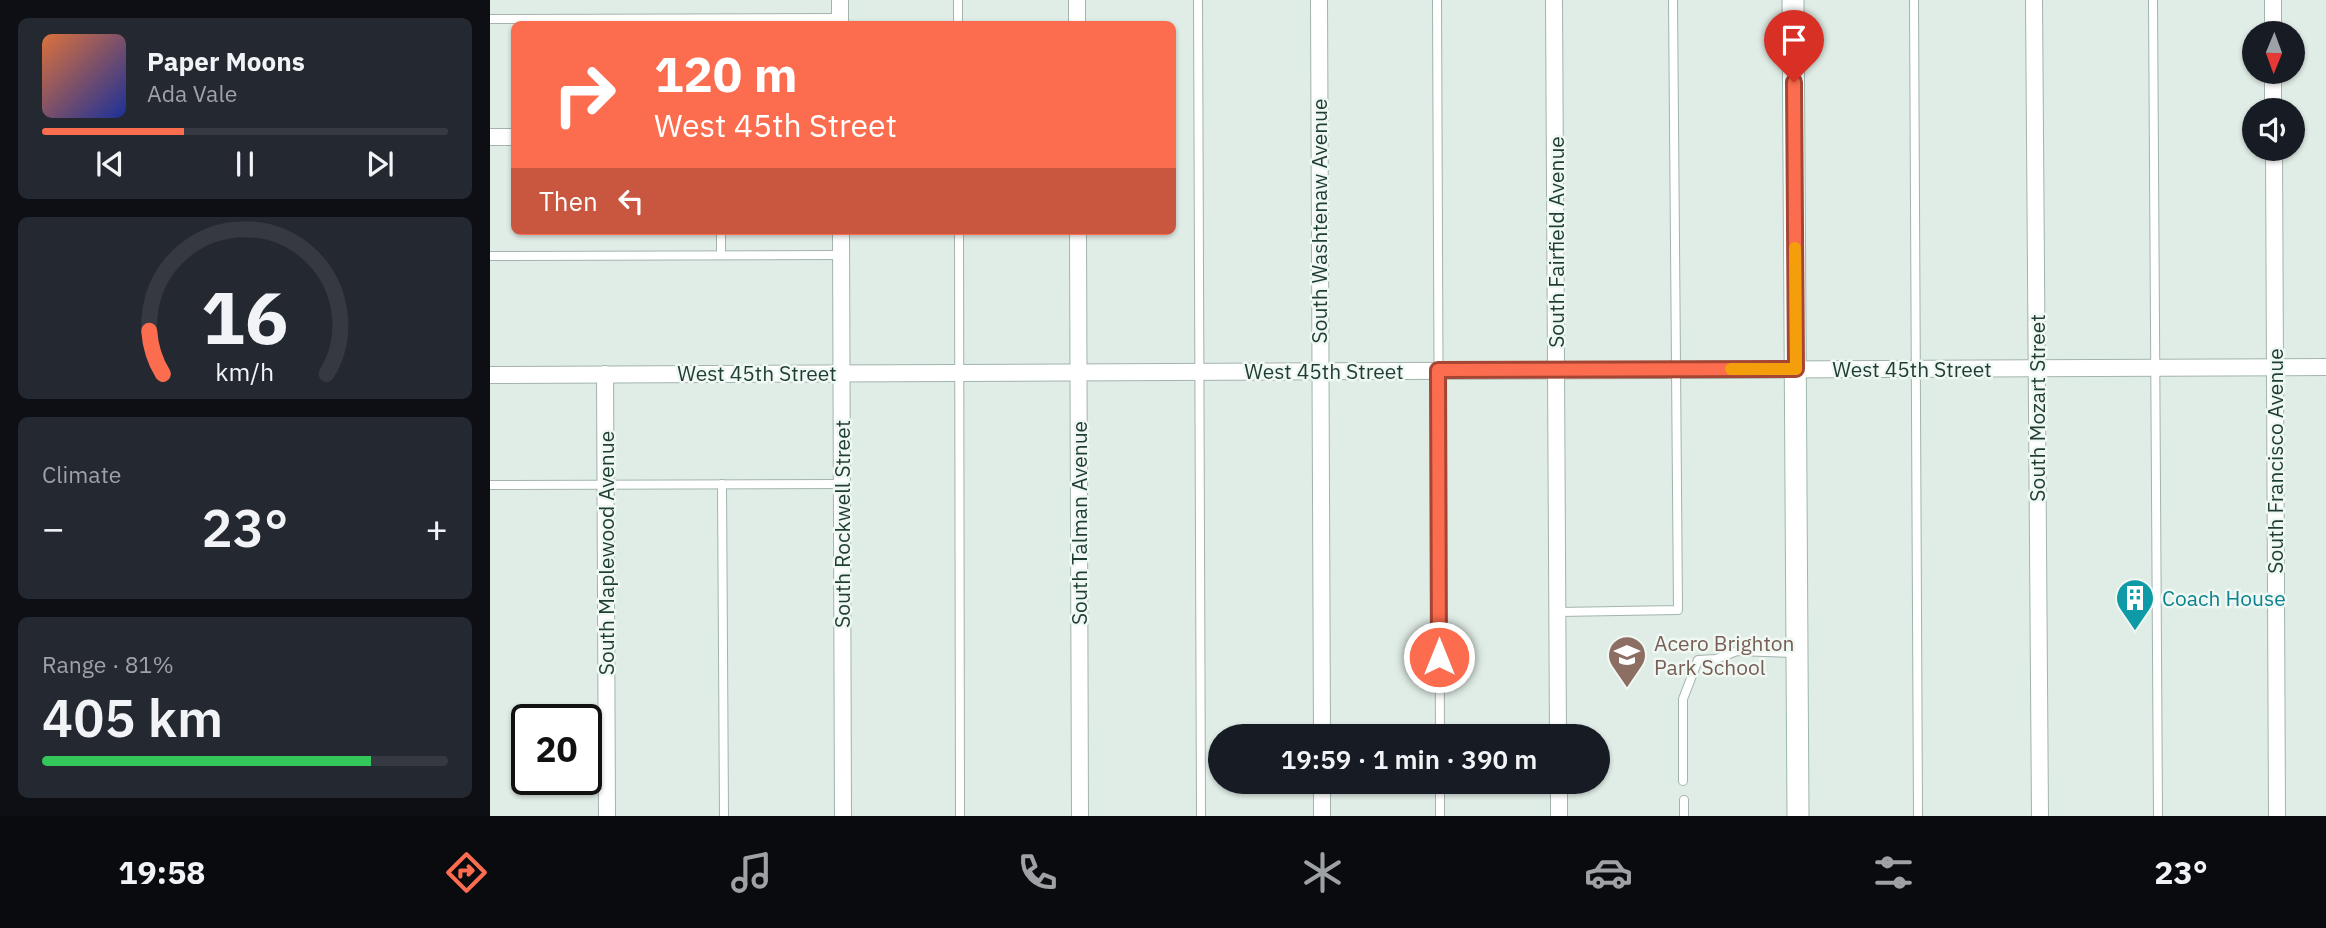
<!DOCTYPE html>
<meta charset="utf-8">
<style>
:root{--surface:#171b24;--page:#242831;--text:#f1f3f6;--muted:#9ea1a6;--line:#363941;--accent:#fc6c4e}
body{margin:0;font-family:"IBM Plex Sans",sans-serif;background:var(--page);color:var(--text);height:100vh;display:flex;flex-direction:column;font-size:26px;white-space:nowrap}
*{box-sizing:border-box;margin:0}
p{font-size:23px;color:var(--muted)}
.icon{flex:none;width:38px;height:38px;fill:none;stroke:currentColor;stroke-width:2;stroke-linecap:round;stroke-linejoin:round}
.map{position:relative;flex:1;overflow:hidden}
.side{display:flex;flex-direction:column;gap:18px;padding:18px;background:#0d0f14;width:490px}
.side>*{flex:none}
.hud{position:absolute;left:21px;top:21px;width:665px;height:214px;border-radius:10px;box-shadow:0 2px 5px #0004;background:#fc6c4e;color:#fff;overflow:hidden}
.needle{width:46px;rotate:181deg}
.controls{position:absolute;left:1752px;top:21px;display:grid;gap:14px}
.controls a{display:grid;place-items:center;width:63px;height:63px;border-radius:50%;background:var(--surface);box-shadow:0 2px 5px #0004;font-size:35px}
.speed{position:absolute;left:21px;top:704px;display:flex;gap:14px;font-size:35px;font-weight:700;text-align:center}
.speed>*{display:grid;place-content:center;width:91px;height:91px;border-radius:50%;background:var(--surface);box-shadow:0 2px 5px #0004;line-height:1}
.speed .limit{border:4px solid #111;border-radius:10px;background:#fff;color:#111}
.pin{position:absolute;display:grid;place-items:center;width:60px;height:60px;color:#fff;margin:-72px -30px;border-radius:50% 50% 50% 0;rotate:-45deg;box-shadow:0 0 7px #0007}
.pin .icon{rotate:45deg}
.me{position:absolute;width:77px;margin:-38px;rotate:0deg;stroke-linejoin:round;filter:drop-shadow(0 0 5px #0008)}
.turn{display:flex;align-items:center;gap:24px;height:147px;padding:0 28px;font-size:32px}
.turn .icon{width:91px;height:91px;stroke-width:2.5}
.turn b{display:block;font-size:49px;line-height:60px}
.then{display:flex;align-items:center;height:66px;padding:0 28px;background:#0003;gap:14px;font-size:26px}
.big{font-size:52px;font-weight:600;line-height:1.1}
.side .widget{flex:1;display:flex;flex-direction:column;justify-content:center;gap:10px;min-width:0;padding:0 24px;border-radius:10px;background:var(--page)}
.side .dial{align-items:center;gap:0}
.dial svg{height:182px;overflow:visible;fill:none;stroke:var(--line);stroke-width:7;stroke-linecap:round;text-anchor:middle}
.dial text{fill:var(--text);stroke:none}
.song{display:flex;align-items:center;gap:21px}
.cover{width:84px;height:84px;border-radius:10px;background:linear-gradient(135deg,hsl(20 70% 55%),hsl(230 70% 35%))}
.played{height:7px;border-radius:4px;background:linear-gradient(90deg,var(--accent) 35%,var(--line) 35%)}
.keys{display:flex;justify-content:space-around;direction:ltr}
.heat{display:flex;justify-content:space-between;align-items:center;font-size:38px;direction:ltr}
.charge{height:10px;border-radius:5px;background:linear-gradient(90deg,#34c759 81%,var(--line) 0)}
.trip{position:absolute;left:718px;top:724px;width:402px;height:70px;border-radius:35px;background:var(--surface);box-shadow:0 2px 5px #0004;font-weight:600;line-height:70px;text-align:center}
.tab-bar{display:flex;height:112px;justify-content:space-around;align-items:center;background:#090b0e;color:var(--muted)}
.tab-bar .icon{width:49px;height:49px}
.tab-bar .on{color:var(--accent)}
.tab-bar b{font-size:32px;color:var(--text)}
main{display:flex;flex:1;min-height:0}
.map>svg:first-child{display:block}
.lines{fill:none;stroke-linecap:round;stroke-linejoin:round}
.service-casing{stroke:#a2b4ad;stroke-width:10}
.minor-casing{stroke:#a2b4ad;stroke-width:18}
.secondary-casing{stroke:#9db8ad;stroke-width:23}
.service{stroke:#fff;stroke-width:8}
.minor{stroke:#fff;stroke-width:16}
.secondary{stroke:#fff;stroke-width:21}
.route-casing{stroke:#a44633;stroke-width:18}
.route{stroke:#fc6c4e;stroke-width:12}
.slow{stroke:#f59e0b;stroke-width:12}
.labels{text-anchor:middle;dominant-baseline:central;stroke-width:5;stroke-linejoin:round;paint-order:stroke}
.street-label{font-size:21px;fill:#1f3d33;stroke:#f0f8f4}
.culture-label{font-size:21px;fill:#0d838f;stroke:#f0f8f4;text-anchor:start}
.education-label{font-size:21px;fill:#785e54;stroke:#f0f8f4;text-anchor:start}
</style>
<main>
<section class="side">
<div class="widget">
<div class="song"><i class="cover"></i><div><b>Paper Moons</b><p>Ada Vale</p></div></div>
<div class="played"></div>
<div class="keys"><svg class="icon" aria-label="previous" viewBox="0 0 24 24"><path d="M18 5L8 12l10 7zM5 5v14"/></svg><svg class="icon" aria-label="pause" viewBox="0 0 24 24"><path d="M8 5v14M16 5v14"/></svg><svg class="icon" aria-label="next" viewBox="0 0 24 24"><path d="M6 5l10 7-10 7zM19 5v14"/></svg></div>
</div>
<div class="widget dial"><svg viewBox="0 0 100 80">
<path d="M14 69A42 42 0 1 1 86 69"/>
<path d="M14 69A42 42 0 0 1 8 50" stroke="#fc6c4e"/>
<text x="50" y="56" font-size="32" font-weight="700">16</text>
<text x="50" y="72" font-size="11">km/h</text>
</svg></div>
<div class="widget"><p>Climate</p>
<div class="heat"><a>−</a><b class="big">23°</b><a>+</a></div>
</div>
<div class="widget"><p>Range · 81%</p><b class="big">405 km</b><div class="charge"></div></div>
</section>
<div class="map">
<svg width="1836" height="816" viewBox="0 0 1836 816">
<rect width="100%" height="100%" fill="#e0ece6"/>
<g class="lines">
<defs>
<g id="service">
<polyline points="468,0 468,24"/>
<polyline points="708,0 711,816"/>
<polyline points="947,0 950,737"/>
<polyline points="1424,0 1428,816"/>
<polyline points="1663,0 1668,816"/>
<polyline points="0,19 350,18"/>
<polyline points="231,231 231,255"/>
<polyline points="469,231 470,816"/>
<polyline points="0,256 351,255"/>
<polyline points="232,484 234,816"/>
<polyline points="0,485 352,484"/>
<polyline points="1068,612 1188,610 1183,0"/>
<polyline points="1193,781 1193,699 1208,660 1226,659 1247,651 1306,653"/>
<polyline points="950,782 950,816"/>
<polyline points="1194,800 1194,816"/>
</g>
<g id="minor">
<polyline points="350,0 350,24"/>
<polyline points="587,0 587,24"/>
<polyline points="829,0 832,737"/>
<polyline points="1064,0 1068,737"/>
<polyline points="1544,0 1550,816"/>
<polyline points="1783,0 1783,33"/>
<polyline points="1783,72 1783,110"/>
<polyline points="0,137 24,137"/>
<polyline points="1784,149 1787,816"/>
<polyline points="351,231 353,816"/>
<polyline points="588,231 590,816"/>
<polyline points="115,374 117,816"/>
<polyline points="0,375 1836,367"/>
<polyline points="832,782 832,816"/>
<polyline points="1069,782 1069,816"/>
</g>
<polyline id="secondary" points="1303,0 1308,816"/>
</defs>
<use href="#service" class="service-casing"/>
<use href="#minor" class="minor-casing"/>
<use href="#secondary" class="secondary-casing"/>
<use href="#service" class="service"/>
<use href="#minor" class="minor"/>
<use href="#secondary" class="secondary"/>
</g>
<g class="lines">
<defs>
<polyline id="route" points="949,657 948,370 1306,369 1304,82"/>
</defs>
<use href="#route" class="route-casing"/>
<use href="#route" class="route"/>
<polyline class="slow" points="1241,369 1306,369 1305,248"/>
</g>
<defs>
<symbol id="building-pin" viewBox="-11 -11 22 30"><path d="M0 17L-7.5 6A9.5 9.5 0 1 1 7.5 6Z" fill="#0f9aa8" stroke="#f0f8f4"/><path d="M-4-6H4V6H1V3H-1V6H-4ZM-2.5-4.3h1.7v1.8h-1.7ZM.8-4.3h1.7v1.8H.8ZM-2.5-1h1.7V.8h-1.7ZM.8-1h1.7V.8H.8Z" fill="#fff"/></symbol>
<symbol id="school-pin" viewBox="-11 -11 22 30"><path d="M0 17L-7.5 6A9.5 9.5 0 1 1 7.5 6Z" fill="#8d6e63" stroke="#f0f8f4"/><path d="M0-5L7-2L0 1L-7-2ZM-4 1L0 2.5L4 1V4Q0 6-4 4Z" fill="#fff"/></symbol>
</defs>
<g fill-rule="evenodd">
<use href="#building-pin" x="1623" y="576" width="44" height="60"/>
<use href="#school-pin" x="1115" y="633" width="44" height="60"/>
</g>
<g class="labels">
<g class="street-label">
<text transform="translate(829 221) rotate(-90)">South Washtenaw Avenue</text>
<text transform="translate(1066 242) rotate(-90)">South Fairfield Avenue</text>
<text x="1422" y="369">West 45th Street</text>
<text x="834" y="371">West 45th Street</text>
<text x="267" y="373">West 45th Street</text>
<text transform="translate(1547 408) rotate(-90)">South Mozart Street</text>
<text transform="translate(1785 461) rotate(-90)">South Francisco Avenue</text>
<text transform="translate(589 523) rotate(-90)">South Talman Avenue</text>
<text transform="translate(352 524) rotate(-90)">South Rockwell Street</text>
<text transform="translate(116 553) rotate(-90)">South Maplewood Avenue</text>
</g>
<g class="culture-label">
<text x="1672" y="598">Coach House</text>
</g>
<g class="education-label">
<text x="1164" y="643">Acero Brighton<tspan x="1164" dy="24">Park School</tspan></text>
</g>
</g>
</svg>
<div class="controls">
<a><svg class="needle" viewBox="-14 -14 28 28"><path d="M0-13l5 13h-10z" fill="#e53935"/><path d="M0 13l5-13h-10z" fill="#9ea1a6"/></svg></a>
<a><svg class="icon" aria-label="sound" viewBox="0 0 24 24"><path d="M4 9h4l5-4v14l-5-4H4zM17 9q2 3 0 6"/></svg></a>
</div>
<div class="speed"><div class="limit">20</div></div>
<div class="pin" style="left:1304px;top:82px;background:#d93025"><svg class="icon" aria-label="arrive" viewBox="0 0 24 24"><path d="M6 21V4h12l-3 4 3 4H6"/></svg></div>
<svg class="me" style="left:949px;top:657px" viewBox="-20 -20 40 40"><circle r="17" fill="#fc6c4e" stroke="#fff" stroke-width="3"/><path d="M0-11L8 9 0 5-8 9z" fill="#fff"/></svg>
<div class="trip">19:59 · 1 min · 390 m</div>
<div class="hud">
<div class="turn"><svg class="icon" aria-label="right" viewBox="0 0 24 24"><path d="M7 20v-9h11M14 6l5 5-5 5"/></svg><div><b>120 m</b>West 45th Street</div></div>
<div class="then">Then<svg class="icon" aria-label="left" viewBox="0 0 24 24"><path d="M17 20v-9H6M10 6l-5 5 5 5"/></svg></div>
</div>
</div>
</main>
<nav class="tab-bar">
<b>19:58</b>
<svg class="icon on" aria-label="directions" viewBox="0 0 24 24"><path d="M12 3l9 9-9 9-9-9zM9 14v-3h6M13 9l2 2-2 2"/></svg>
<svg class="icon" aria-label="music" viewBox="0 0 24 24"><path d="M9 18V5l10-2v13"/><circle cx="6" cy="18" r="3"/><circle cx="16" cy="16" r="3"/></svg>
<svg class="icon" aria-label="phone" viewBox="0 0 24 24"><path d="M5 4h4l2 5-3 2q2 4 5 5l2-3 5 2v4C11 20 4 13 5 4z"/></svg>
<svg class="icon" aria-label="climate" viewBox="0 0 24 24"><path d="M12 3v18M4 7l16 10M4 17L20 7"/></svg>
<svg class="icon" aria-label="car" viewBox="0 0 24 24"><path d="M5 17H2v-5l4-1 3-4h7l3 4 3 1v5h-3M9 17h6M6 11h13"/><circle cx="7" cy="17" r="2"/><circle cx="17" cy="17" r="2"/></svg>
<svg class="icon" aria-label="filters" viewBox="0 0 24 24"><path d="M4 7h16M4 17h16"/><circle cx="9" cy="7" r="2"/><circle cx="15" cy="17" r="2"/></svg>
<b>23°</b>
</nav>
